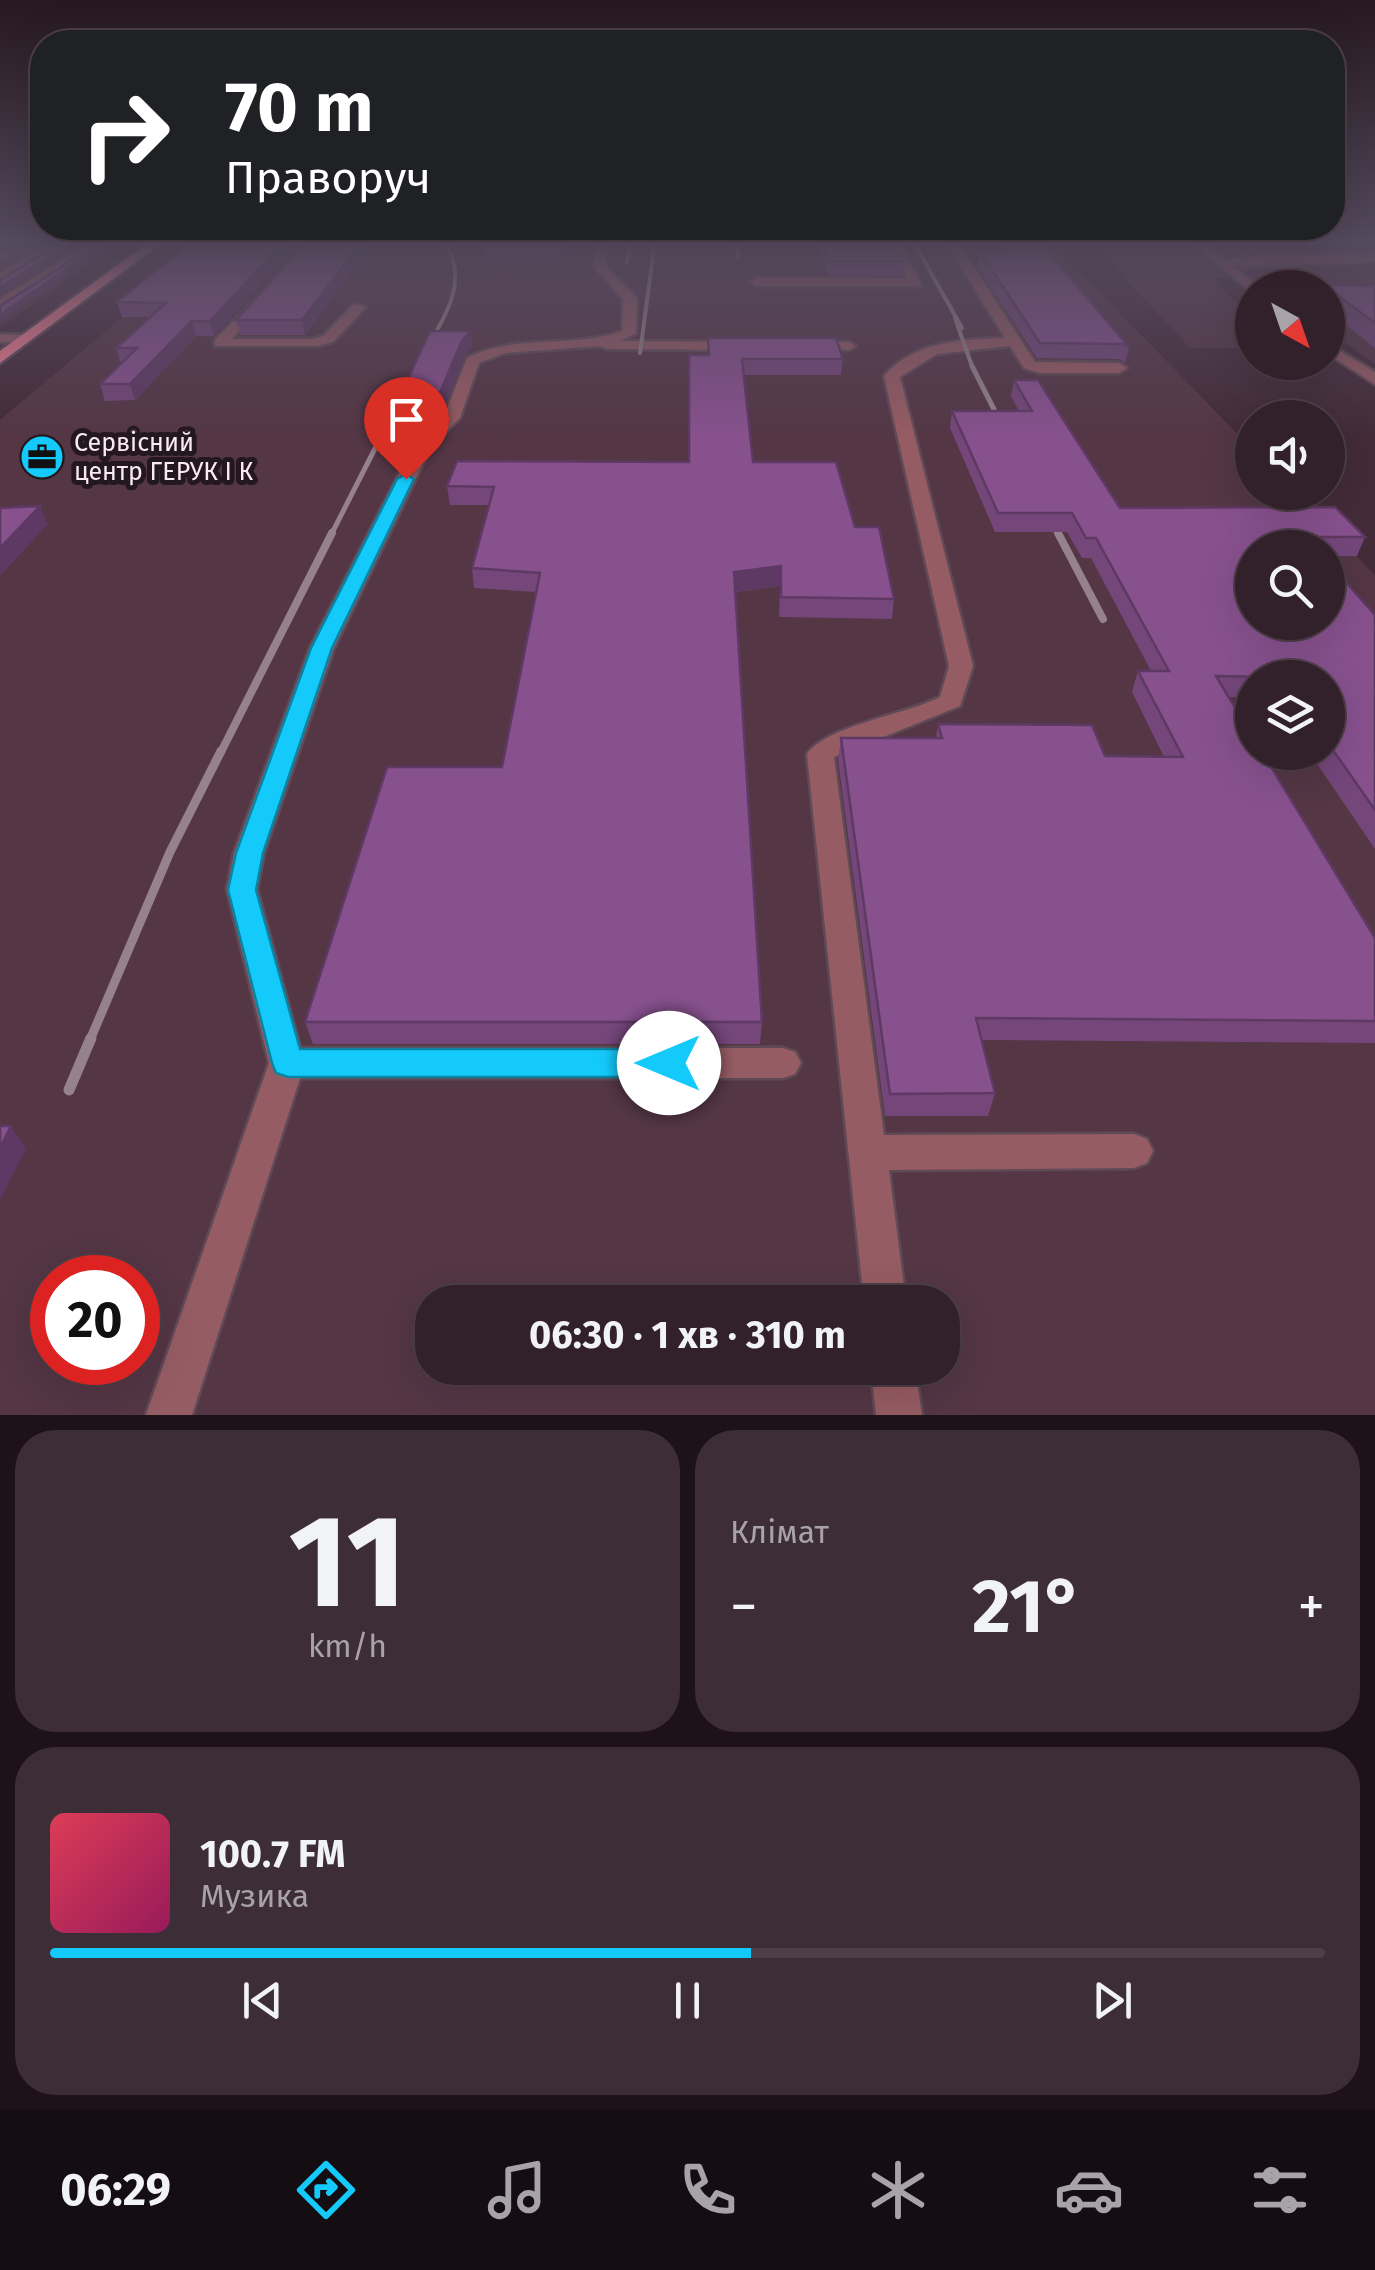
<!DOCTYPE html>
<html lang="uk">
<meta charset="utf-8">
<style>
:root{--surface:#32202a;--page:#3d2d36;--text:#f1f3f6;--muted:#a8a3a8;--line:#4d3e47;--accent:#14cafb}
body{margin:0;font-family:"Fira Sans",sans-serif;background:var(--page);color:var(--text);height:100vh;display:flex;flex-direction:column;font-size:38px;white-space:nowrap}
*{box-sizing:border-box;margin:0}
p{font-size:32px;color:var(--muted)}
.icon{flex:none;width:55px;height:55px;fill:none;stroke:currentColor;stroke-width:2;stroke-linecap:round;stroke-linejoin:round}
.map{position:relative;height:1415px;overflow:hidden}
.sheet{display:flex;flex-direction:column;gap:15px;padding:15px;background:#1c1217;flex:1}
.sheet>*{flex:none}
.guide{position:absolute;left:30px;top:30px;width:1315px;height:210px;border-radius:40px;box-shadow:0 10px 40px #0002,0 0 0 2px var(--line);background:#202124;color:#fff;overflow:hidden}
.needle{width:65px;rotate:140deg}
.fabs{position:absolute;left:1235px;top:270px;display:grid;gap:20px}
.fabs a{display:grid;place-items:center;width:110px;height:110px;border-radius:50%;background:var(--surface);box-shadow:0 10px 40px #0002,0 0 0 2px var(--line);font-size:50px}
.speed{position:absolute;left:30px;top:1255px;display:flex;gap:20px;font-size:50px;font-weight:700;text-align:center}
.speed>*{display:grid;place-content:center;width:130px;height:130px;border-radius:50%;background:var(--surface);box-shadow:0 10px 40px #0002,0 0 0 2px var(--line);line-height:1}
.speed .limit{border:15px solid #d22;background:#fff;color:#111}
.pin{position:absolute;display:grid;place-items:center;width:85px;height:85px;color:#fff;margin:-102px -42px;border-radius:50% 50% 50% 0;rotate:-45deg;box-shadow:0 0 10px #0007}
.pin .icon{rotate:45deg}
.me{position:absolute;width:110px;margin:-55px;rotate:270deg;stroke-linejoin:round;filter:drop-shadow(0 0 8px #0008)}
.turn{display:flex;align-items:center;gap:35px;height:210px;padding:0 30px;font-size:45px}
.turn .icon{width:130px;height:130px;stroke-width:2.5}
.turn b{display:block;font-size:70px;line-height:85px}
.big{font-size:75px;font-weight:700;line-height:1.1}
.sheet .tile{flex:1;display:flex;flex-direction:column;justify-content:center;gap:15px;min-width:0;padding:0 35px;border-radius:40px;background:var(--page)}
.sheet .dial{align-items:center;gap:0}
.dial b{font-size:130px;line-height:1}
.song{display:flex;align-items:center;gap:30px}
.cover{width:120px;height:120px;border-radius:15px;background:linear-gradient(135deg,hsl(350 70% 55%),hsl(330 70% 35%))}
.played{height:10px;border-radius:5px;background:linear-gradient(90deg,var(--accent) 55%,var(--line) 55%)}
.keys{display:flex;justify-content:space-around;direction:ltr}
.heat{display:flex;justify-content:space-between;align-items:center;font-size:55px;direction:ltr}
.sheet .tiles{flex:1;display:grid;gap:15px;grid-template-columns:1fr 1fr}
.tile:last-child{grid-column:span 2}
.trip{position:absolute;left:415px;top:1285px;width:545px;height:100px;border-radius:40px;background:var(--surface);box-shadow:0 10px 40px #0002,0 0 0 2px var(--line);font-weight:700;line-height:100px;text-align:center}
.tab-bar{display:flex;height:160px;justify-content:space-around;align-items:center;background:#140d11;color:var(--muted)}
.tab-bar .icon{width:70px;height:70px}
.tab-bar .on{color:var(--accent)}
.tab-bar b{font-size:45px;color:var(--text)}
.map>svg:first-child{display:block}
.built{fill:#543645;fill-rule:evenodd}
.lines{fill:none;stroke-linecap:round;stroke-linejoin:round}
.minor-casing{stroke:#604a56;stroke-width:5}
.major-casing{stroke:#604a56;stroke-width:5}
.minor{fill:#965c63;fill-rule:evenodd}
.major{fill:#f67f90;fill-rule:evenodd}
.rail-far4{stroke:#96828c;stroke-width:4}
.rail-far3{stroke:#96828c;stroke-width:5}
.rail-far2{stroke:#96828c;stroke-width:8}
.rail-far1{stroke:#96828c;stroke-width:9}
.rail{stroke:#96828c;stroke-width:11}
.wall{fill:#74467a}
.shaded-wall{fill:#5e3963}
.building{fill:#87518e;stroke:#5e3963;stroke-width:2.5}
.route{fill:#14cafb;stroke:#0d83a3;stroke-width:2.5}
.labels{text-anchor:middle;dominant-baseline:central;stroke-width:10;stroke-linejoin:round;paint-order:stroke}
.far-poi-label{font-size:25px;fill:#faeaf2;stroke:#23181d;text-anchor:start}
</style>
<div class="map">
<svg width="1375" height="1415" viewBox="0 0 1375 1415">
<rect width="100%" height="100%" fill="#432b38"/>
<g class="built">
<polygon points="0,241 122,241 0,328"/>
<path d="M 213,241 L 1050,241 L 1252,449 L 1252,492 L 1295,493 L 1375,575 L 1375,1415 L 0,1415 L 0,420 ZM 1252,548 L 1328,548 L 1328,622 L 1252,622 ZM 1252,678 L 1328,678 L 1328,752 L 1252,752 ZM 52,1278 L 138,1278 L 138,1362 L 52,1362 ZM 432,1302 L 942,1302 L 942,1368 L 432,1368 Z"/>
<polygon points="1090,241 1375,241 1375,364 1328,330 1328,288 1269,287 1256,278 1210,278 1252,316 1252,348 1190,348"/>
</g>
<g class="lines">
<defs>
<g id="minor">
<polygon points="13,241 27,241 0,257 0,248"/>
<polygon points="53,241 66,241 0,282 0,273"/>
<polygon points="91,241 104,241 0,309 0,299"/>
<polygon points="326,241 427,241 421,244 332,244"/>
<path d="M 590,241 L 602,241 L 607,249 L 605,265 L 637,298 L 636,333 L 621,341 L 742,342 L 749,346 L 742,350 L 607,349 L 600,346 L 505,353 L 479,363 L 460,418 L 431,447 L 334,648 L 264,853 L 257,889 L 300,1048 L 783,1048 L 795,1052 L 801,1063 L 795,1074 L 783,1078 L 300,1078 L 192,1415 L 146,1415 L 269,1063 L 227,889 L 234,853 L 310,648 L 414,445 L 444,416 L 467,358 C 515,333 571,349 622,331 L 623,299 L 593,266 L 595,249 Z"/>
<polygon points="887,241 899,241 922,286 757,286 751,282 757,278 908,279"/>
<path d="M 945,241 L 957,241 L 1035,362 L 1119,363 L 1127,368 L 1119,373 L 1039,373 L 1024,368 L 1010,346 L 1000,347 L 937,354 L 900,377 L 973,666 L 960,706 L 834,757 L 884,1135 L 1134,1134 L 1147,1139 L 1153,1151 L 1147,1163 L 1134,1168 L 889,1170 L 906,1302 L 864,1302 L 807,754 C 828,725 905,715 940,697 L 949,666 L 884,376 C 914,341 963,339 1005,338 Z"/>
<polygon points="1191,241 1203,241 1226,260 1264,255 1375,254 1375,262 1233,266 1257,286 1252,293"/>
<polygon points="1318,241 1362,241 1356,244"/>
<polygon points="257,297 264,301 232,339 313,339 323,336 354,304 366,307 333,342 318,346 215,346 215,340"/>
<polygon points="0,334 25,335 32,339 25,343 0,342"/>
<polygon points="807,342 849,342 856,346 849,350 802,349 802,343"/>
<polygon points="1328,344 1375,372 1375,384 1328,354"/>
<polygon points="871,1368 915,1368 922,1415 876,1415"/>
</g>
<polygon id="major" points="151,241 164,241 0,363 0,351"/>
</defs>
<use href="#minor" class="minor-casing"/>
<use href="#major" class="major-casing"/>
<use href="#minor" class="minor"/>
<use href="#major" class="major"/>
<g class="rail-far4">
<polyline points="736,241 738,257"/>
<polyline points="913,241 962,328"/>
<polyline points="627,262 631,241"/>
<polyline points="955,318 973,369"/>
<polyline points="640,353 655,241"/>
<path d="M 415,369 C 437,326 474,286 444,241"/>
</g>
<g class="rail-far3">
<polyline points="972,366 1008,437"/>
<polyline points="1045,508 1059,535"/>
<polyline points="331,535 417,366"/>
</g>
<g class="rail-far2">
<polyline points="1058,533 1103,619"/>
<polyline points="220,754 332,533"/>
</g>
<polyline class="rail-far1" points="90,1040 170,852 221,751"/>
<polyline class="rail" points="69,1090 91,1038"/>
</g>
<g class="wall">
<polygon points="568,241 564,258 484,258 483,245"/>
<polygon points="817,241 891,241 903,261 902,275 828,275"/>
<polygon points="998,241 1039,241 1129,347 1125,363 1119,359 1037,358 977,266 980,252 1007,252"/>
<polygon points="298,242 214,336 196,336 135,400 105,401 100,384 121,364 116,348 150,317 122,317 117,302"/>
<polygon points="369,248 305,335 240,335 236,320"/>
<polygon points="1324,285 1375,286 1375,348 1328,311 1328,288 1323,288"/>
<polygon points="708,338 843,359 841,375 744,375 753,462 855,527 894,599 892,619 779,617 780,586 735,592 762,1022 760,1044 313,1044 305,1022 502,767 537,592 474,588 472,568 489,505 450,505 447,486 689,462 708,355"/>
<polygon points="473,346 464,357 441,414 429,426 397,426 394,409"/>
<polygon points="1014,380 1120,508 1365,537 1357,556 1328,556 1328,548 1252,548 1375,615 1375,849 1309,752 1328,752 1328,678 1252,678 1252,698 1229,697 1375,938 1375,1043 982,1040 995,1093 988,1116 885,1116 838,760 841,738 936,738 938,724 1105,756 1164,757 1132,692 1138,671 1151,671 1091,558 1082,558 1067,532 995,532 950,428 952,411 1019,411 1011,396"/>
</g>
<g class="shaded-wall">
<polygon points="36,241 46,241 0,269 0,262"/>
<polygon points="75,241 85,241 0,295 0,288"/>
<polygon points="107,241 116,241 0,322 0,315"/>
<polygon points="285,241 297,241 298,242 214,336 210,321"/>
<polygon points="362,241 368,241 369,248 305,335 302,320"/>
<polygon points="564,241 568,241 564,258 563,245"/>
<polygon points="192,321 196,336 135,400 130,384"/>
<polygon points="471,331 473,346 464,357 441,414 429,426 426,409 462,341"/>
<polygon points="40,506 48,524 0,576 0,548"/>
<polygon points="781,566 780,586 733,592 734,572"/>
<polygon points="11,1126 26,1149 0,1200 0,1148"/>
</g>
<g class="building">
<polygon points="24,241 36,241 0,262 0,252"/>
<polygon points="64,241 75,241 0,288 0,280"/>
<polygon points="102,241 107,241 0,315 0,306"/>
<polygon points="194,241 285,241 210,321 192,321 130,384 100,384 137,348 116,348 166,303 117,302"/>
<polygon points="307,241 362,241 302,320 236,320"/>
<polygon points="485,241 564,241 563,245 483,245"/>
<polygon points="823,241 891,241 903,261 829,261"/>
<polygon points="1010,241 1039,241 1129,347 1123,344 1040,343 980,252 1020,252"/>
<polygon points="1324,285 1375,286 1375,323 1328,288"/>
<polygon points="430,331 471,331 462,341 438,397 426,409 394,409"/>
<polygon points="708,338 836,338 843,359 742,359 753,462 836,462 855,527 879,527 894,599 781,597 781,566 734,572 762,1022 305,1022 387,767 502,767 540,573 472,568 494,487 447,486 457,461 689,462 689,355 709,355"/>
<polygon points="1014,380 1038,380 1120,508 1335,507 1365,537 1306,537 1315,548 1252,548 1252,622 1328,622 1328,562 1375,615 1375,810 1328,743 1328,678 1216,676 1252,736 1252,752 1262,752 1375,938 1375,1021 976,1018 995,1093 890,1094 841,738 942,738 938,724 1092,725 1105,756 1183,757 1138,671 1169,671 1096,538 1086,538 1072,513 998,513 952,411 1032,411"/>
<polygon points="40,506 0,548 0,508"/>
<polygon points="0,1126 11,1126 0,1148"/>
</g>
<linearGradient id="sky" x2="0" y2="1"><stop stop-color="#25181f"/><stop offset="0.55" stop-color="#554a5e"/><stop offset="1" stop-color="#554a5e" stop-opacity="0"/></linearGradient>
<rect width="1375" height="439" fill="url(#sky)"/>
<polygon class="route" points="406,474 414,479 332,648 263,853 256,890 300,1049 669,1049 680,1053 685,1063 680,1073 669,1077 288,1077 276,1073 272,1063 228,890 236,853 311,648 397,479"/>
<defs>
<symbol id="office-disc" viewBox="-11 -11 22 22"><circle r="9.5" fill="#14cafb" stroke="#23181d"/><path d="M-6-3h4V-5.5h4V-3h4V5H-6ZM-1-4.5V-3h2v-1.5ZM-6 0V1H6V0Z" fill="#111"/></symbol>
</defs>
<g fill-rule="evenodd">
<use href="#office-disc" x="17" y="432" width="50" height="50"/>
</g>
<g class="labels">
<g class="far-poi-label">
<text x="74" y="443">Сервісний<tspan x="74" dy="29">центр ГЕРУК І К</tspan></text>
</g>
</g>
</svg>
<div class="fabs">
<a><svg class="needle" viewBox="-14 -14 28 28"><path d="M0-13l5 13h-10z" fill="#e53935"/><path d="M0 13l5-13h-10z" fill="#a8a3a8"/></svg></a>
<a><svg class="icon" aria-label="sound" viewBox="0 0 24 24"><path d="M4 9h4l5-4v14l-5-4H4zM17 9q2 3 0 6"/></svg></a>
<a><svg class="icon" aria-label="search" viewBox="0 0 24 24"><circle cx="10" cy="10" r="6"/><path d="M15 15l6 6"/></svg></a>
<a><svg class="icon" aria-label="layers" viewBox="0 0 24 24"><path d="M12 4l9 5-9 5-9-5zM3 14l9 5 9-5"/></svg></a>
</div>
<div class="speed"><div class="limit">20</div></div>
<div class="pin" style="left:406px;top:479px;background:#d93025"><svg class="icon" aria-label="arrive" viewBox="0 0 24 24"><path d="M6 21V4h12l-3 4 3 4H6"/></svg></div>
<svg class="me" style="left:669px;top:1063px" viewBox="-20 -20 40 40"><circle r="19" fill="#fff"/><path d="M0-13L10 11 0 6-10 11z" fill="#14cafb"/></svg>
<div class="trip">06:30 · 1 хв · 310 m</div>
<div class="guide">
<div class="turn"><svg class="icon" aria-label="right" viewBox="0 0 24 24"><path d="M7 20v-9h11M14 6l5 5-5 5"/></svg><div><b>70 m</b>Праворуч</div></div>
</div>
</div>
<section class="sheet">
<div class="tiles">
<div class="tile dial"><b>11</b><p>km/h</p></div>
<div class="tile"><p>Клімат</p>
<div class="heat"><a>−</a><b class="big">21°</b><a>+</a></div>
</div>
<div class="tile">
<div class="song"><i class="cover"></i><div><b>100.7 FM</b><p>Музика</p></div></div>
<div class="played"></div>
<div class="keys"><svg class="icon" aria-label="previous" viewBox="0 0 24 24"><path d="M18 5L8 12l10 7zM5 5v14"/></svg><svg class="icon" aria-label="pause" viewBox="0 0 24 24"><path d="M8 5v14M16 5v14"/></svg><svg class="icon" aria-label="next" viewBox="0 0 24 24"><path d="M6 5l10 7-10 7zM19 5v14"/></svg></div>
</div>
</div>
</section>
<nav class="tab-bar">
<b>06:29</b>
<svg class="icon on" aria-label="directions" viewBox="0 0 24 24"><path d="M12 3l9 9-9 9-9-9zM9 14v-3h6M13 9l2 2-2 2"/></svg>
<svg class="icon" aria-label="music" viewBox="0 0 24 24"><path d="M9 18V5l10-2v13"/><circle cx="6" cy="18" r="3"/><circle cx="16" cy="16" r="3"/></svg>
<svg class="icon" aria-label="phone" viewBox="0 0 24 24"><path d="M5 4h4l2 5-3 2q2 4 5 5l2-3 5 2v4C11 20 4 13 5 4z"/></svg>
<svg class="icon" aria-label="climate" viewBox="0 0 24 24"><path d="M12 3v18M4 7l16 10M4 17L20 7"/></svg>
<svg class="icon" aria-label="car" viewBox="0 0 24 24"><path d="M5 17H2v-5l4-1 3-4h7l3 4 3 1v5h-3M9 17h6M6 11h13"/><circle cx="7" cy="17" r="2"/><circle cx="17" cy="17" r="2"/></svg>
<svg class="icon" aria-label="filters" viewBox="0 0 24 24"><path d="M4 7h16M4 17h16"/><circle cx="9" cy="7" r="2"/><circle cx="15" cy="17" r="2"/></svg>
</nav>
